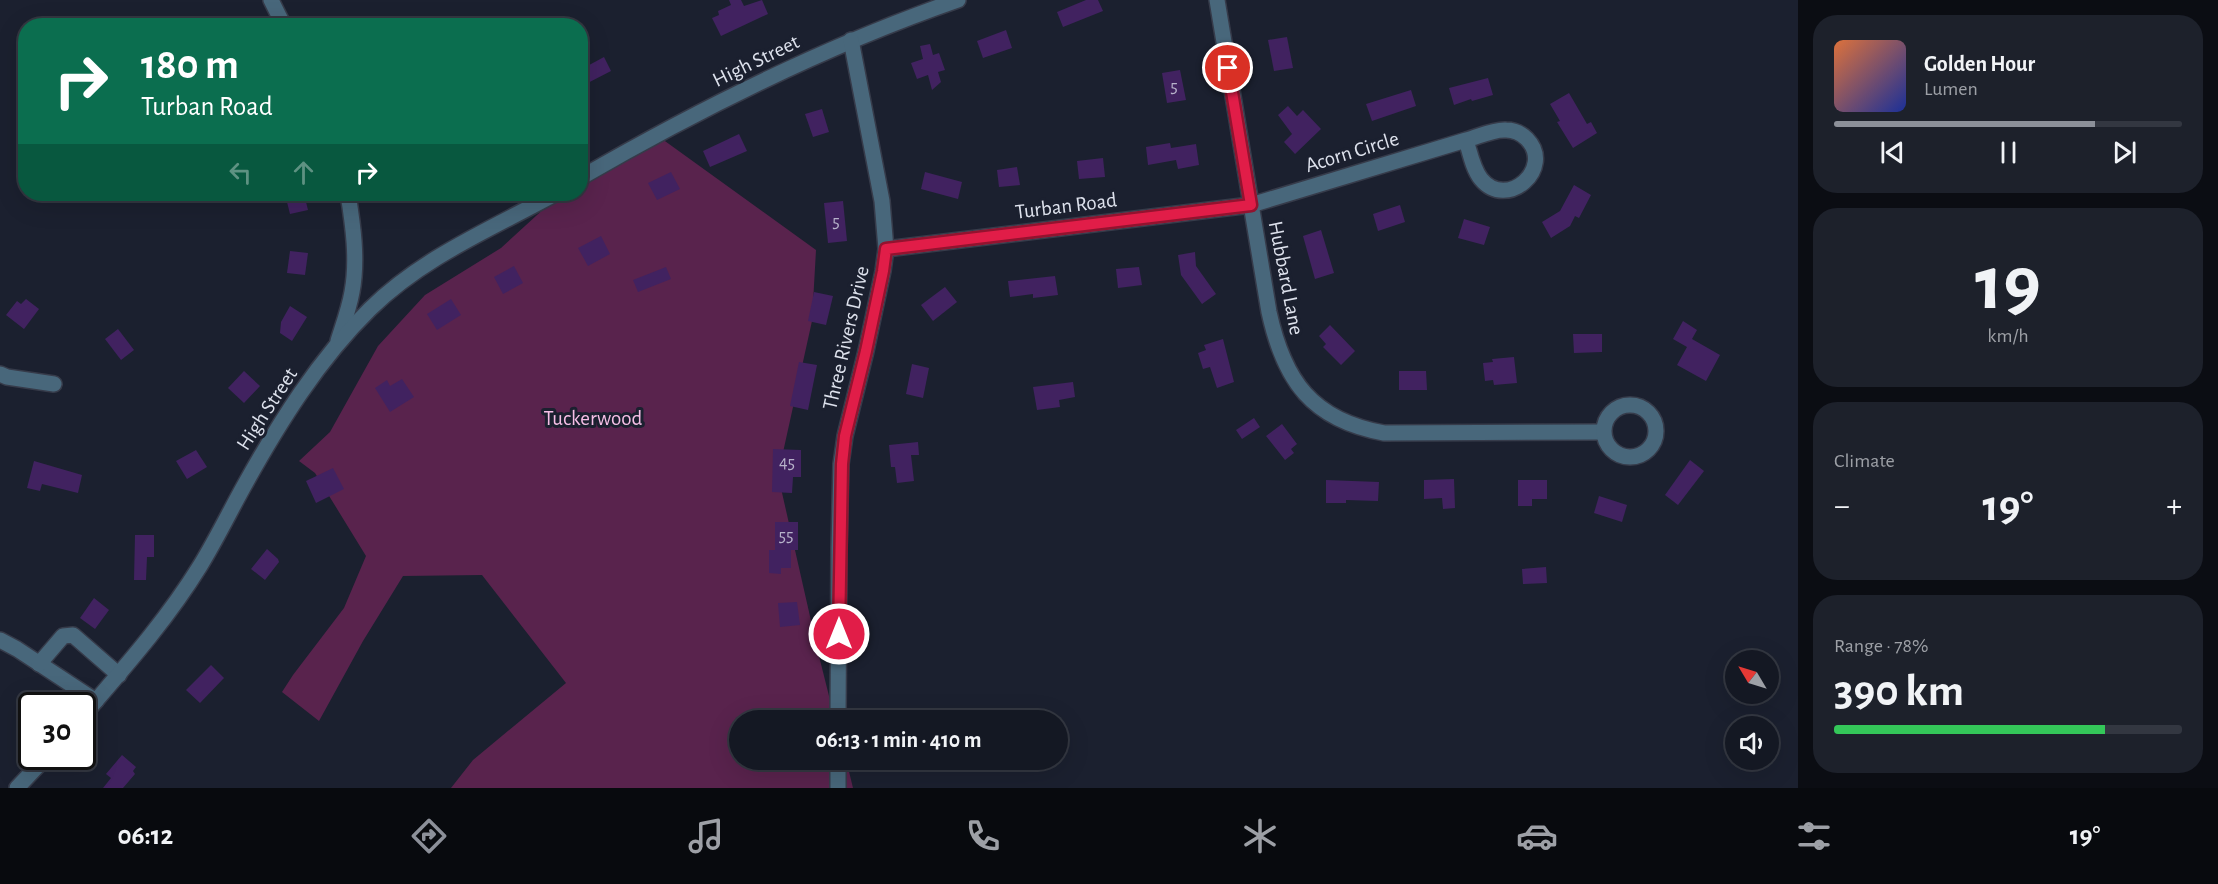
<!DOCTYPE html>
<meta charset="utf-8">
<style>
:root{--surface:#141823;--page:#1d212b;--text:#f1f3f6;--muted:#9da0a6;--line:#333741;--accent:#8c9099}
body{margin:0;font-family:"Alegreya Sans",sans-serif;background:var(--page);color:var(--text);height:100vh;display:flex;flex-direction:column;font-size:22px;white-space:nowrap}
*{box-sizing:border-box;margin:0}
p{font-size:20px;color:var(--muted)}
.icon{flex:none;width:33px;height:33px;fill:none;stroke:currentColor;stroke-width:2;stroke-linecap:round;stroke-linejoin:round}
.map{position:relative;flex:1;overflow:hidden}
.drawer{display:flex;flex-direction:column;gap:15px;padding:15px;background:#0b0d13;width:420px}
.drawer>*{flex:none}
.guide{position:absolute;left:18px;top:18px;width:570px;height:183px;border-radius:24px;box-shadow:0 6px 24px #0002,0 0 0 2px var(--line);background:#0b6e4f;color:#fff;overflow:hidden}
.needle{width:39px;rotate:308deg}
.tools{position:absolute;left:1725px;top:650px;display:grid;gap:12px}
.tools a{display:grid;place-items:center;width:54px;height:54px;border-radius:50%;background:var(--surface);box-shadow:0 6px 24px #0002,0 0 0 2px var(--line);font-size:30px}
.speed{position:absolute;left:18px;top:692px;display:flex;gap:12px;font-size:30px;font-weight:700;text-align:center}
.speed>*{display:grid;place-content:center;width:78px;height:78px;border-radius:50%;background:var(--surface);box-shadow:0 6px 24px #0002,0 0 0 2px var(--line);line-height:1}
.speed .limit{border:3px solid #111;border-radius:9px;background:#fff;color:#111}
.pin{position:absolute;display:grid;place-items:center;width:51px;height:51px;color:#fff;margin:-26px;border:3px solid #fff;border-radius:50%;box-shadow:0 2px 6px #0007}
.me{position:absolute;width:66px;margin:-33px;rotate:0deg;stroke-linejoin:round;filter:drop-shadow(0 0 4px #0008)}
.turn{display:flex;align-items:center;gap:21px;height:126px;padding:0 24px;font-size:27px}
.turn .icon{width:78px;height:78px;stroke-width:2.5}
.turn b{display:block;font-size:42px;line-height:51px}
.lanes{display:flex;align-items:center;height:57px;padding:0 24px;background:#0003;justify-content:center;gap:30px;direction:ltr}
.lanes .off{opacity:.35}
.big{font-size:45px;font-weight:700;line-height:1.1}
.drawer .tile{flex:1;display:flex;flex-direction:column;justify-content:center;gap:9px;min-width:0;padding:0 21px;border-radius:24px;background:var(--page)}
.drawer .dial{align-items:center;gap:0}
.dial b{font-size:78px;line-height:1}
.song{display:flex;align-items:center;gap:18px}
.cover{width:72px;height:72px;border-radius:9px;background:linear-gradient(135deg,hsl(20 70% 55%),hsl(230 70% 35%))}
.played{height:6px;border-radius:3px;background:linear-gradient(90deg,var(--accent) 75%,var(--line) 75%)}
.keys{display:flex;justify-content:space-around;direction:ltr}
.heat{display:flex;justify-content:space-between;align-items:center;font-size:33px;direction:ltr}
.charge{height:9px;border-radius:4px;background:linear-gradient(90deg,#34c759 78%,var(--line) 0)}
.trip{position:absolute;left:729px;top:710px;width:339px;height:60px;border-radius:30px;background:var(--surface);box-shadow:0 6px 24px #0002,0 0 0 2px var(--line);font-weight:700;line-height:60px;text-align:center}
.dock{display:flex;height:96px;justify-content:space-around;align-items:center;background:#080a0e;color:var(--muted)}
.dock .icon{width:42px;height:42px}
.dock .selected{color:var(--accent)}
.dock b{font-size:27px;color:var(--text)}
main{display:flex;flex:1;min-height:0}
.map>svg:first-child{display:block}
.green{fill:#59234d}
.building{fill:#412260}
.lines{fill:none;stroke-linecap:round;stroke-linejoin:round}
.minor-casing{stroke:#363b4a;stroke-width:18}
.minor{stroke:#48677b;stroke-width:15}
.route-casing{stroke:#92132f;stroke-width:15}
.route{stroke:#e11d48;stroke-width:10}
.labels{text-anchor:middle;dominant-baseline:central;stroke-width:6;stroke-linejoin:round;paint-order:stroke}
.number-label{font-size:18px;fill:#b7b2ca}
.street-label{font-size:21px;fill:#dee2ed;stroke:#1b202f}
.park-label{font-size:21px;fill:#f6bee6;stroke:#1b202f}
</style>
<main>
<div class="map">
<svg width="1798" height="788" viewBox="0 0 1798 788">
<rect width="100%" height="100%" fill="#1b202f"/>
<polygon class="green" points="651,131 816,250 812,321 778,475 819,656 835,720 740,720 740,759 846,759 853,788 451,788 473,760 566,683 482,575 403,576 363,641 319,721 282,692 293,675 344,608 366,556 315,473 299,461 330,432 378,346 425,295 501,248 560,194 580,194 581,177"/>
<g class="building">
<polygon points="729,0 741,0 744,6 762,0 768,14 721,36 712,18 719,15 718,11 731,5"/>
<polygon points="1086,0 1098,0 1103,11 1063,27 1057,12"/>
<polygon points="1006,30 1012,48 983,58 977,41"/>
<polygon points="1287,37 1293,68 1274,71 1268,40"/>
<polygon points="930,44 933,55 939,53 945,70 938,72 941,82 932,90 928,75 917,79 911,63 923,59 920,46"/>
<polygon points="604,57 611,71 580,87 580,70"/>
<polygon points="1180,70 1186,100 1167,103 1162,73"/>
<polygon points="1488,78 1493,95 1472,101 1471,99 1454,105 1449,88"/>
<polygon points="1411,90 1416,106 1372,121 1366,104"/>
<polygon points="1569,93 1587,124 1591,122 1597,133 1573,148 1557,122 1560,121 1550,104"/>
<polygon points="1288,106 1297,116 1303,110 1321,129 1295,154 1284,142 1292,134 1278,115"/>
<polygon points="822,109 829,132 813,137 805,114"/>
<polygon points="739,134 747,151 710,167 703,151"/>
<polygon points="1170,143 1171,148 1196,144 1199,165 1178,169 1176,160 1148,165 1146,147"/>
<polygon points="1103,158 1105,177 1079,179 1077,161"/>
<polygon points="1017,167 1020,185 999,187 997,170"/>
<polygon points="671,172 680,189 657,200 648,183"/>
<polygon points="925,172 962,182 958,199 921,189"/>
<polygon points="1574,185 1591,195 1579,218 1575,216 1570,226 1551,238 1542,222 1560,211"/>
<polygon points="285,194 304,194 308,210 290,214"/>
<polygon points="843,201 847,241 828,243 824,203"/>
<polygon points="1400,205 1405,222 1378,231 1373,214"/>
<polygon points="1464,219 1490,227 1484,245 1458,238"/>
<polygon points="1321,230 1334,273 1315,279 1303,236"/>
<polygon points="601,236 610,254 588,266 578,248"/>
<polygon points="290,251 308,253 305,275 287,273"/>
<polygon points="1195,252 1196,266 1216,294 1202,304 1181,275 1178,255"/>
<polygon points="514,266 523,283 503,294 494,277"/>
<polygon points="666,267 671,279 638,292 633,280"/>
<polygon points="1139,267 1142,285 1118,288 1116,269"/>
<polygon points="1055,276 1058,295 1033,298 1033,294 1010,297 1008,281"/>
<polygon points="945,287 957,302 933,321 921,305"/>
<polygon points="814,292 833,296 826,325 808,321"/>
<polygon points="26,299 39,309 24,329 6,315 17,301 21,304"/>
<polygon points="451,299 461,315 437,330 427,314"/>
<polygon points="290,306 307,317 292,341 280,333 281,322"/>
<polygon points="1683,321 1697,330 1692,339 1720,355 1706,381 1677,365 1687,347 1673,339"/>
<polygon points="1330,325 1355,351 1341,365 1323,347 1326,344 1319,336"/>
<polygon points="118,329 134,350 121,360 105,339"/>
<polygon points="1573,334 1602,334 1602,352 1574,353"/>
<polygon points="1223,339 1234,382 1217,388 1210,367 1203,369 1198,353 1206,350 1204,345"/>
<polygon points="1514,357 1517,383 1494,385 1493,380 1485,381 1483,363 1493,362 1492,359"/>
<polygon points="799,362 817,365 808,410 790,406"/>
<polygon points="912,364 929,368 923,398 906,394"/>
<polygon points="244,371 260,386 244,403 228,388"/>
<polygon points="1399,371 1426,371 1427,390 1399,390"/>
<polygon points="402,379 414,397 390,412 375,388 387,380 390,386"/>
<polygon points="1073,382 1075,397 1059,400 1060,407 1037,410 1033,387"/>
<polygon points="1254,418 1260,427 1242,439 1236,430"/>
<polygon points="1282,424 1297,444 1291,449 1294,453 1285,460 1266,436"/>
<polygon points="918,442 919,455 911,455 914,481 897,483 895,467 891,467 889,445"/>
<polygon points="773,449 801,450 801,477 793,477 792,493 772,492"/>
<polygon points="196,450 207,467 187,479 176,461"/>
<polygon points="1690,460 1704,471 1678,505 1665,495"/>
<polygon points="34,461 82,475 78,493 42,484 40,491 27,488"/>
<polygon points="333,468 344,489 316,503 306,481"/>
<polygon points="1454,479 1455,508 1443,509 1442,498 1424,499 1424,480"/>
<polygon points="1326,480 1379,482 1378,501 1346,500 1346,503 1326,503"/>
<polygon points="1518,480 1547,480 1547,499 1532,499 1532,506 1518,506"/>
<polygon points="1599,496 1627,505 1622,522 1594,513"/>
<polygon points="775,522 798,522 798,550 791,550 791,568 781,568 781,574 769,573 769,550 775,550"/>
<polygon points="135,535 154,535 154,557 147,557 146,580 134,580"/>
<polygon points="267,549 278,559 279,562 265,580 251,569"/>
<polygon points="1546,567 1547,583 1523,584 1522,569"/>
<polygon points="94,598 109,610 95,629 80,618"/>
<polygon points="797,602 800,625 780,627 778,603"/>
<polygon points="211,665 224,678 200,703 186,690"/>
<polygon points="122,755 136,767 133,771 135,774 123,788 103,788 111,778 106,774"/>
</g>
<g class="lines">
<defs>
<g id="minor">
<polyline points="271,0 284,26"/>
<path d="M 1217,0 L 1269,312 C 1284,381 1312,420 1384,433 L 1603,432"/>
<path d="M 580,178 C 701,108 825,46 958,0"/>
<path d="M 886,249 L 1251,205 L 1466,140 C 1478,137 1493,129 1506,130 C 1514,130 1521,133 1527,139 C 1555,168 1507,211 1481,179 C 1473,169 1470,153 1466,140"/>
<path d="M 338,341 C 343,325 349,309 352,292 C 358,260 353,225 348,194"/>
<polyline points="0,374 7,377 54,384"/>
<circle cx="1630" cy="431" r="26"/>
<polyline points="0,640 17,649 96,701"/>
<polyline points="39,664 63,636 73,635 119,675"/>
<path d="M 82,717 C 124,668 166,621 200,566 C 216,540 229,513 244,486 C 279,423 318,360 370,309 C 423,257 491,229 555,194"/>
<polyline points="838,720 839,547 841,464 845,436 866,351 883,271 886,249 882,201 851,40"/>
<polyline points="838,759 838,788"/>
<polyline points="17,788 47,756"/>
</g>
</defs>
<use href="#minor" class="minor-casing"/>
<use href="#minor" class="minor"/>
</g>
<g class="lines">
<defs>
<polyline id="route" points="839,634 842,464 845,436 866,351 883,271 886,249 1251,205 1228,68"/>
</defs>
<use href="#route" class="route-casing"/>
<use href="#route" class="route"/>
</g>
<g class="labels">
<g class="number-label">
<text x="1174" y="87">5</text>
<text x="836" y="222">5</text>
<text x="787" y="463">45</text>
<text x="786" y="536">55</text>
</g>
<g class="street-label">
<text transform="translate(756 61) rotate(-26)">High Street</text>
<text transform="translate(1352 152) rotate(-17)">Acorn Circle</text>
<text transform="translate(1066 206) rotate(-7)">Turban Road</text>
<text transform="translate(1286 278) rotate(79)">Hubbard Lane</text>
<text transform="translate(846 338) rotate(-77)">Three Rivers Drive</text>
<text transform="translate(267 409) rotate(-57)">High Street</text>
</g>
<g class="park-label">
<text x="593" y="418">Tuckerwood</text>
</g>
</g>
</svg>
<div class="tools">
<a><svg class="needle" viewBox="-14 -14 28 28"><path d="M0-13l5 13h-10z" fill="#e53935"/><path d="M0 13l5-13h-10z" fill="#9da0a6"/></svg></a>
<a><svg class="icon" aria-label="sound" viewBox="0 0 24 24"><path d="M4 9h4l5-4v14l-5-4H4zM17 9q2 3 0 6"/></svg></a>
</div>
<div class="speed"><div class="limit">30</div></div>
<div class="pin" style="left:1228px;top:68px;background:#d93025"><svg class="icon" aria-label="arrive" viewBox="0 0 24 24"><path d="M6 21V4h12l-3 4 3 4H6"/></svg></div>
<svg class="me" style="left:839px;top:634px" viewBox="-20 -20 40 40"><circle r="17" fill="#e11d48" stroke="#fff" stroke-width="3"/><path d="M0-11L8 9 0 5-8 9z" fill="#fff"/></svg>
<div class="trip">06:13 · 1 min · 410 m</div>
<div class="guide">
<div class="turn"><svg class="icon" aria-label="right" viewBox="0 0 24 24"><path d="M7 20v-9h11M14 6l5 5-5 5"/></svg><div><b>180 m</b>Turban Road</div></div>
<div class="lanes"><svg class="icon off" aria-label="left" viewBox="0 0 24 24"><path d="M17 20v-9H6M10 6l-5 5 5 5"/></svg><svg class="icon off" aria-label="ahead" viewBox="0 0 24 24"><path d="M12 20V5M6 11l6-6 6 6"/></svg><svg class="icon" aria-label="right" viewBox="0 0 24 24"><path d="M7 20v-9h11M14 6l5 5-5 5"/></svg></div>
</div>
</div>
<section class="drawer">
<div class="tile">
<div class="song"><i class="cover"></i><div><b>Golden Hour</b><p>Lumen</p></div></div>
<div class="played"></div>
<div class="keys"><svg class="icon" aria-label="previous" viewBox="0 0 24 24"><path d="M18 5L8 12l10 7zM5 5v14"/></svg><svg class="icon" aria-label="pause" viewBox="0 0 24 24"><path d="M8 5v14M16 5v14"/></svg><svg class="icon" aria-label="next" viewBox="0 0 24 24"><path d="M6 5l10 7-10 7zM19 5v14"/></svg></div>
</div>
<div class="tile dial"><b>19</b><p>km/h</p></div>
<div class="tile"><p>Climate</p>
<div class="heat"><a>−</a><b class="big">19°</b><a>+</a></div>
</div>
<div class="tile"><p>Range · 78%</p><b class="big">390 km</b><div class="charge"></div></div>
</section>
</main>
<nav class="dock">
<b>06:12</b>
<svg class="icon selected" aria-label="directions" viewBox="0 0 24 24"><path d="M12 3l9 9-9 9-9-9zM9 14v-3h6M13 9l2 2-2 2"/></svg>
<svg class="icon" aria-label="music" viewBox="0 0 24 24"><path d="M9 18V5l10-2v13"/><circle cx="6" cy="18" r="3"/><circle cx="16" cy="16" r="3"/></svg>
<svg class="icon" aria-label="phone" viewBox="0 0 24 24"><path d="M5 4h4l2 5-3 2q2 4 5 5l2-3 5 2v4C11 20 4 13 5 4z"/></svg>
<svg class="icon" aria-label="climate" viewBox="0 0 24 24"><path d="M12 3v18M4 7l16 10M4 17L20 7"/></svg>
<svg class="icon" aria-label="car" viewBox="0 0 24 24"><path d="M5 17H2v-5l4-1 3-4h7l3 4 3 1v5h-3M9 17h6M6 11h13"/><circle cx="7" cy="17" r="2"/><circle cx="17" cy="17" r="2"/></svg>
<svg class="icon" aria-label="filters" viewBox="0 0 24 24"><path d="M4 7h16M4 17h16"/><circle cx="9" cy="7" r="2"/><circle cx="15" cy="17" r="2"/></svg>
<b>19°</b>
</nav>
